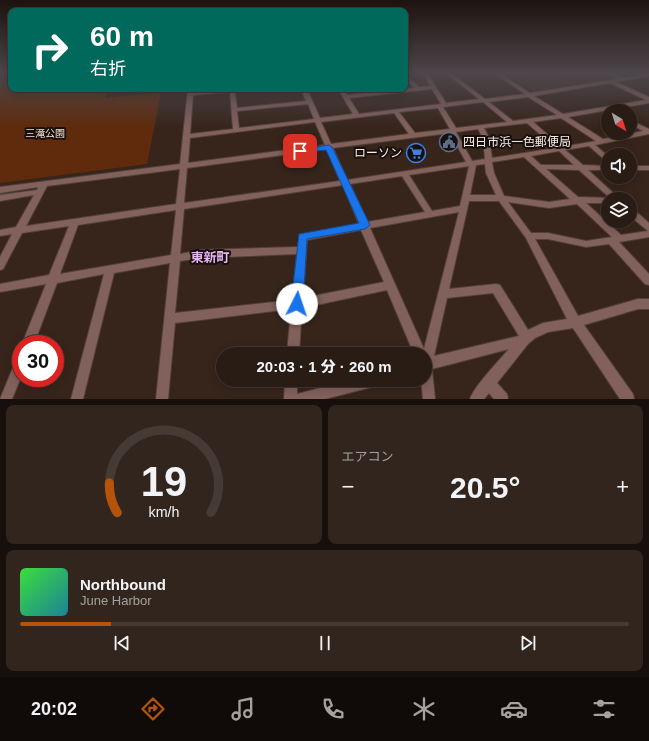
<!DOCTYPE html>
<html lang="ja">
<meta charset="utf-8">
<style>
:root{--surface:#291c15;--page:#31251e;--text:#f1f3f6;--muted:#a5a1a0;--line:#453a34;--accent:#b45309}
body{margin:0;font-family:Helvetica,"Noto Sans JP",sans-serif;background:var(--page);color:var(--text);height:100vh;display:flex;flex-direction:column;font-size:15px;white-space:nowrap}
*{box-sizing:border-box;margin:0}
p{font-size:13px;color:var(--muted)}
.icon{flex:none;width:22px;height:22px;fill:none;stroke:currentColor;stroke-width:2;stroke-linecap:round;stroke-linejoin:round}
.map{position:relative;height:399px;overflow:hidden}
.side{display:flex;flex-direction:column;gap:6px;padding:6px;background:#170f0c;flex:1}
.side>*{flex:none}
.guide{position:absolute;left:8px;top:8px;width:400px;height:84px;border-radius:8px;box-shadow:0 2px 10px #0003,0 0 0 1px var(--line);background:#00695c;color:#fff;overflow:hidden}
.needle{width:26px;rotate:142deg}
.tools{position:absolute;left:601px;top:104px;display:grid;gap:8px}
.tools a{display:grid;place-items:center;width:36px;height:36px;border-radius:50%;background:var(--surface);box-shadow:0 2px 10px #0003,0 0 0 1px var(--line);font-size:20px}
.speed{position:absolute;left:12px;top:335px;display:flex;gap:8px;font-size:20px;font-weight:700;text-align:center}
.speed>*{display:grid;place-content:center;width:52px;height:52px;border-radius:50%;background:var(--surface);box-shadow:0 2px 10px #0003,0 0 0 1px var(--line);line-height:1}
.speed .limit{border:6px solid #d22;background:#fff;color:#111}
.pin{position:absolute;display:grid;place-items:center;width:34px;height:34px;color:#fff;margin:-17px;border-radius:8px;box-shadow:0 2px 6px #0006}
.me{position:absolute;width:44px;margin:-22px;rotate:4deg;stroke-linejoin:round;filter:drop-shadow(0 0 3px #0008)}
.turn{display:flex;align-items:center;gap:14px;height:84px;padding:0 16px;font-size:18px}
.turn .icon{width:52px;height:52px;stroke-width:2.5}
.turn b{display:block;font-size:28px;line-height:34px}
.big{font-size:30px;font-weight:800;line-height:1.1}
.side .tile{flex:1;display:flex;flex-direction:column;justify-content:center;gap:6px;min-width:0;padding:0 14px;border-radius:8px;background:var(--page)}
.side .dial{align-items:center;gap:0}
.dial svg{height:104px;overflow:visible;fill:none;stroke:var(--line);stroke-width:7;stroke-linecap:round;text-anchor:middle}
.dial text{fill:var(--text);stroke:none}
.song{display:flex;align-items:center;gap:12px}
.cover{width:48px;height:48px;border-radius:6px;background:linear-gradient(135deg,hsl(120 70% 55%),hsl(190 70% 35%))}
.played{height:4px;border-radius:2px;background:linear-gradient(90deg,var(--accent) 15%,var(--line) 15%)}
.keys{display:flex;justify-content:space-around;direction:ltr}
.heat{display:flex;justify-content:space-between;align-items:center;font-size:22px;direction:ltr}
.side .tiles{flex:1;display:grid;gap:6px;grid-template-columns:1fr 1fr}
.tile:last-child{grid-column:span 2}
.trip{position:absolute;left:216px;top:347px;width:216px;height:40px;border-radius:20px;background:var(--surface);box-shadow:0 2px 10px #0003,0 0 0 1px var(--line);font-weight:800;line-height:40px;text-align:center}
.menu{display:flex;height:64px;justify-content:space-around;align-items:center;background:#100b08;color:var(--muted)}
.menu .icon{width:28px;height:28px}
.menu .current{color:var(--accent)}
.menu b{font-size:18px;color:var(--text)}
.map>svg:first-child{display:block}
.built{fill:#452d21}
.green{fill:#5f2b0c}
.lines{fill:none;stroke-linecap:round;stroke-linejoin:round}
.minor-casing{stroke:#524138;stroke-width:2}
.minor{fill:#82615d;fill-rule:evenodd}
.route{fill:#1a73e8;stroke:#114b97}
.labels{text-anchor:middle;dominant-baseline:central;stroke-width:4;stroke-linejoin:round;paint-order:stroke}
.far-park-label{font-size:10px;fill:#f4e0d6;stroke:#18100c}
.poi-label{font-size:12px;fill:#f9ece6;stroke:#18100c;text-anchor:start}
.neighbourhood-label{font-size:13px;font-weight:bold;fill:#e6b3f1;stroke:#18100c}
</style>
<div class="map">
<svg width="649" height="399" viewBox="0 0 649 399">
<rect width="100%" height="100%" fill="#37251c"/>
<polygon class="built" points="503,73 607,73 619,78 534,91"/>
<g class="green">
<polygon points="0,73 11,73 11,89 110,89 105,98 161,92 147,164 0,183"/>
<polygon points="522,73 587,73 538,81"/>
</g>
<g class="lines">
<defs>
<g id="minor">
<path d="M 423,73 L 427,73 L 446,103 L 479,99 L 446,73 L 451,73 L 485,99 L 525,94 L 494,73 L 499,73 L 530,93 L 618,79 L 608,73 L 613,73 L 624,78 L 649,74 L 649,76 L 616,82 L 649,97 L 649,103 L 568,117 L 603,139 L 643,131 L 630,124 L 630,120 L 649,129 L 649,134 L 595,145 L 608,156 L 608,162 L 606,161 L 589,146 L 565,150 L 583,165 L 608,166 L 608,170 L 588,170 L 620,199 L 608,199 L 608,203 L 586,203 L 621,235 L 648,231 L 630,216 L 630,208 L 633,209 L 649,223 L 649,237 L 619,242 L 649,274 L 649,285 L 645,284 L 609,244 L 586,247 L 548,239 L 535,239 L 578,316 L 638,299 L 649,299 L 649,309 L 638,309 L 584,325 L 633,394 L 634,399 L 620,399 L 573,328 L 548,332 L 535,338 L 528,344 L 497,383 L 507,394 L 508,399 L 494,399 L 489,393 L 484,399 L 470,399 C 475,385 498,362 509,349 L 432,369 L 435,399 L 423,399 L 421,380 L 425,380 L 425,354 L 414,354 L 387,290 L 302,308 L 299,354 L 287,354 L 291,309 L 175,323 L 168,399 L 156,399 L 170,263 L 114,273 L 83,399 L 71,399 L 104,274 L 57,283 L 34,344 L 22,344 L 46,284 L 0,292 L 0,284 L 49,275 L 69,226 L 22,233 L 3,269 L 0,270 L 0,257 L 12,234 L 0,236 L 0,230 L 16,227 L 34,195 L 0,201 L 0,195 L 37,190 L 38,187 L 0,193 L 0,187 L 180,164 L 188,89 L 194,89 L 193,92 L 228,89 L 249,89 L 246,91 L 235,92 L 237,108 L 306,101 L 301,89 L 307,89 L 320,118 L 353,114 L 338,89 L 344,89 L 347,95 L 414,88 L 405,78 L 405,74 L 419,87 L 430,86 ZM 610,83 L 646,100 L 563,114 L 534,96 ZM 432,89 L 441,104 L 359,114 L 349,98 ZM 230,92 L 233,129 L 190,134 L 193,95 ZM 528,97 L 557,115 L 513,121 L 489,102 ZM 483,102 L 507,122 L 456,128 L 443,107 ZM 308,104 L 314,119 L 239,128 L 237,111 ZM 438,108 L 450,129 L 415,133 L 399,112 ZM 394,113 L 409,134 L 331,144 L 321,122 ZM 561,118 L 596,141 L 562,147 L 533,122 ZM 315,122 L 325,145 L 188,163 L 190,138 ZM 527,123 L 556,148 L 492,158 L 489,138 L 484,128 ZM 478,129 L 483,138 L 485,159 L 472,161 L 456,132 ZM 450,133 L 466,162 L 347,180 L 333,148 ZM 327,149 L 340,181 L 184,203 L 187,168 ZM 559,151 L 574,165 L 541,165 L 531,156 ZM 524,157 L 570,199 L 549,202 L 504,196 L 494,173 L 492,162 ZM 485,164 L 486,173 L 496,195 L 470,195 L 476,165 ZM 469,166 L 460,206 L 432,211 L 409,175 ZM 180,169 L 176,204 L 26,226 L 47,186 ZM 546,169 L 579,170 L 610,198 L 578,197 ZM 402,176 L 425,212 L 367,222 L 350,184 ZM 343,185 L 359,224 L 300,235 L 298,247 L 201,250 L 180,254 L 184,209 ZM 469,201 L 499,201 L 526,238 L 567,319 L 543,323 L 528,330 L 500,285 L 496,284 L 449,289 ZM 508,202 L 549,208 L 577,204 L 612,237 L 586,241 L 548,233 L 531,233 ZM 176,210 L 171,255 L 60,274 L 78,225 ZM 459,212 L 424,349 L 370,228 ZM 361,230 L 384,282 L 303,298 L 307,240 ZM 297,254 L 292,300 L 175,313 L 180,261 L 201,258 ZM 493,293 L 519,336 L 434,356 L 447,298 Z"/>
<rect x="630" y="166" width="19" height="4"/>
<polygon points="21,356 21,377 12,399 0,399 17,358"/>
<polygon points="285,380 297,380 297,394 351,380 382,380 380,384 376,386 325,399 284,399"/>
</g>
</defs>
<use href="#minor" class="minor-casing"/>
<use href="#minor" class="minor"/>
</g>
<linearGradient id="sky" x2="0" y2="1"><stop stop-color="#1e140f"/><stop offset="0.57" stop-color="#4d464b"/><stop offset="1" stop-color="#4d464b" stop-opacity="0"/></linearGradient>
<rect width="649" height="128" fill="url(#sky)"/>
<polygon class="route" points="329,145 332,147 370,225 365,229 307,239 303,304 301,307 297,309 293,307 291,304 299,234 359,223 326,150 300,153 296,151 300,149"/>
<defs>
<symbol id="civic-ring" viewBox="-11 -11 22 22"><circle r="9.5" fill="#18100c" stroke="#5c6f8a" stroke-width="1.5"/><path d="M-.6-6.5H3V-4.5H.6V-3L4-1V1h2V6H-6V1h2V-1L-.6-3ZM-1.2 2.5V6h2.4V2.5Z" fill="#5c6f8a"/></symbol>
<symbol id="supermarket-ring" viewBox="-11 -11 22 22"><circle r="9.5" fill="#18100c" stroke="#3f7fe0" stroke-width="1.5"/><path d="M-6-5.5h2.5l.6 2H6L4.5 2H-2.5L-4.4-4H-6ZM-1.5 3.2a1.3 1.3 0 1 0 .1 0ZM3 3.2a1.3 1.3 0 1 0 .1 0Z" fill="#3f7fe0"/></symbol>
</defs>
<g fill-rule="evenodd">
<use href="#civic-ring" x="438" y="131" width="22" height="22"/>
<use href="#supermarket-ring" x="405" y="142" width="22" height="22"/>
</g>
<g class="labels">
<g class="far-park-label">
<text x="45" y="133">三滝公園</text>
</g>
<g class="poi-label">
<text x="463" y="142">四日市浜一色郵便局</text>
<text x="402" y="153" text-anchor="end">ローソン</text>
</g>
<g class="neighbourhood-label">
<text x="210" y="257">東新町</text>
</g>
</g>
</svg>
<div class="tools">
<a><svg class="needle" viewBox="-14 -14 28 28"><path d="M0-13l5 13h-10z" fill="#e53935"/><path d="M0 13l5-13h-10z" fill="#a5a1a0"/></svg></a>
<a><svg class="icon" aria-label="sound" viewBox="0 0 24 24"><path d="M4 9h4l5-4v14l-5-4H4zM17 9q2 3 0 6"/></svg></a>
<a><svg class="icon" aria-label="layers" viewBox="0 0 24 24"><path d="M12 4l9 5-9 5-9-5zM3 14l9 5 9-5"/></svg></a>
</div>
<div class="speed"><div class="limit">30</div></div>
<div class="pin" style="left:300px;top:151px;background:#d93025"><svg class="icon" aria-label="arrive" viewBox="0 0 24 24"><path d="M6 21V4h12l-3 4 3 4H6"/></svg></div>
<svg class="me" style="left:297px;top:304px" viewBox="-20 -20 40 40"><circle r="19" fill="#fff"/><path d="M0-13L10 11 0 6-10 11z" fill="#1a73e8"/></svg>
<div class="trip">20:03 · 1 分 · 260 m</div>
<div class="guide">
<div class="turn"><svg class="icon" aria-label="right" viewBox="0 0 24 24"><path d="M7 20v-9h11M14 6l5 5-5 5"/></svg><div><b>60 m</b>右折</div></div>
</div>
</div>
<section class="side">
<div class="tiles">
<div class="tile dial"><svg viewBox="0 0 100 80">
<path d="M14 69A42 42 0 1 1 86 69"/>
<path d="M14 69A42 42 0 0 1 8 46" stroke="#b45309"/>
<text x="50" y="56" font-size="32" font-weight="700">19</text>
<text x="50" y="72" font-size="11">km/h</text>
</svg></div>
<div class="tile"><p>エアコン</p>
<div class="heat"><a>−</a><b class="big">20.5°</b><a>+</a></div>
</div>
<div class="tile">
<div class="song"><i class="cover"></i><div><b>Northbound</b><p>June Harbor</p></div></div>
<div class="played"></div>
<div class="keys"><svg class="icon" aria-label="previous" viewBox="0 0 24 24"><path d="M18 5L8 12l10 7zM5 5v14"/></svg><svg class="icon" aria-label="pause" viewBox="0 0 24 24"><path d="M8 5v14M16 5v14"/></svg><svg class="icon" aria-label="next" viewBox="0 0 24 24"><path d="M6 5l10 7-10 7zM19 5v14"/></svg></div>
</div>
</div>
</section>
<nav class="menu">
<b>20:02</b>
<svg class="icon current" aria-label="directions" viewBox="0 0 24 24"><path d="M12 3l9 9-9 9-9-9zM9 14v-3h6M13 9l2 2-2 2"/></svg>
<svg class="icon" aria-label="music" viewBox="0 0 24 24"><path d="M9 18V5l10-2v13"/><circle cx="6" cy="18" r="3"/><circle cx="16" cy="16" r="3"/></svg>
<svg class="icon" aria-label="phone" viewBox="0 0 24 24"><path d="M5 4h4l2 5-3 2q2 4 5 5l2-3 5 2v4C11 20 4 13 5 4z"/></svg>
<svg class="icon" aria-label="climate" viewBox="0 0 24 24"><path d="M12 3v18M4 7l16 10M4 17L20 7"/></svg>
<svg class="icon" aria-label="car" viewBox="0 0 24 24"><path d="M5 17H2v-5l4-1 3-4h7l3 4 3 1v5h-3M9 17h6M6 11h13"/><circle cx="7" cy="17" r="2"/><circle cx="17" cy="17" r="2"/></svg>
<svg class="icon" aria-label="filters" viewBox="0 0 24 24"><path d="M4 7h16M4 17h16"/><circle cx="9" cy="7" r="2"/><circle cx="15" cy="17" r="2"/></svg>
</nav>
